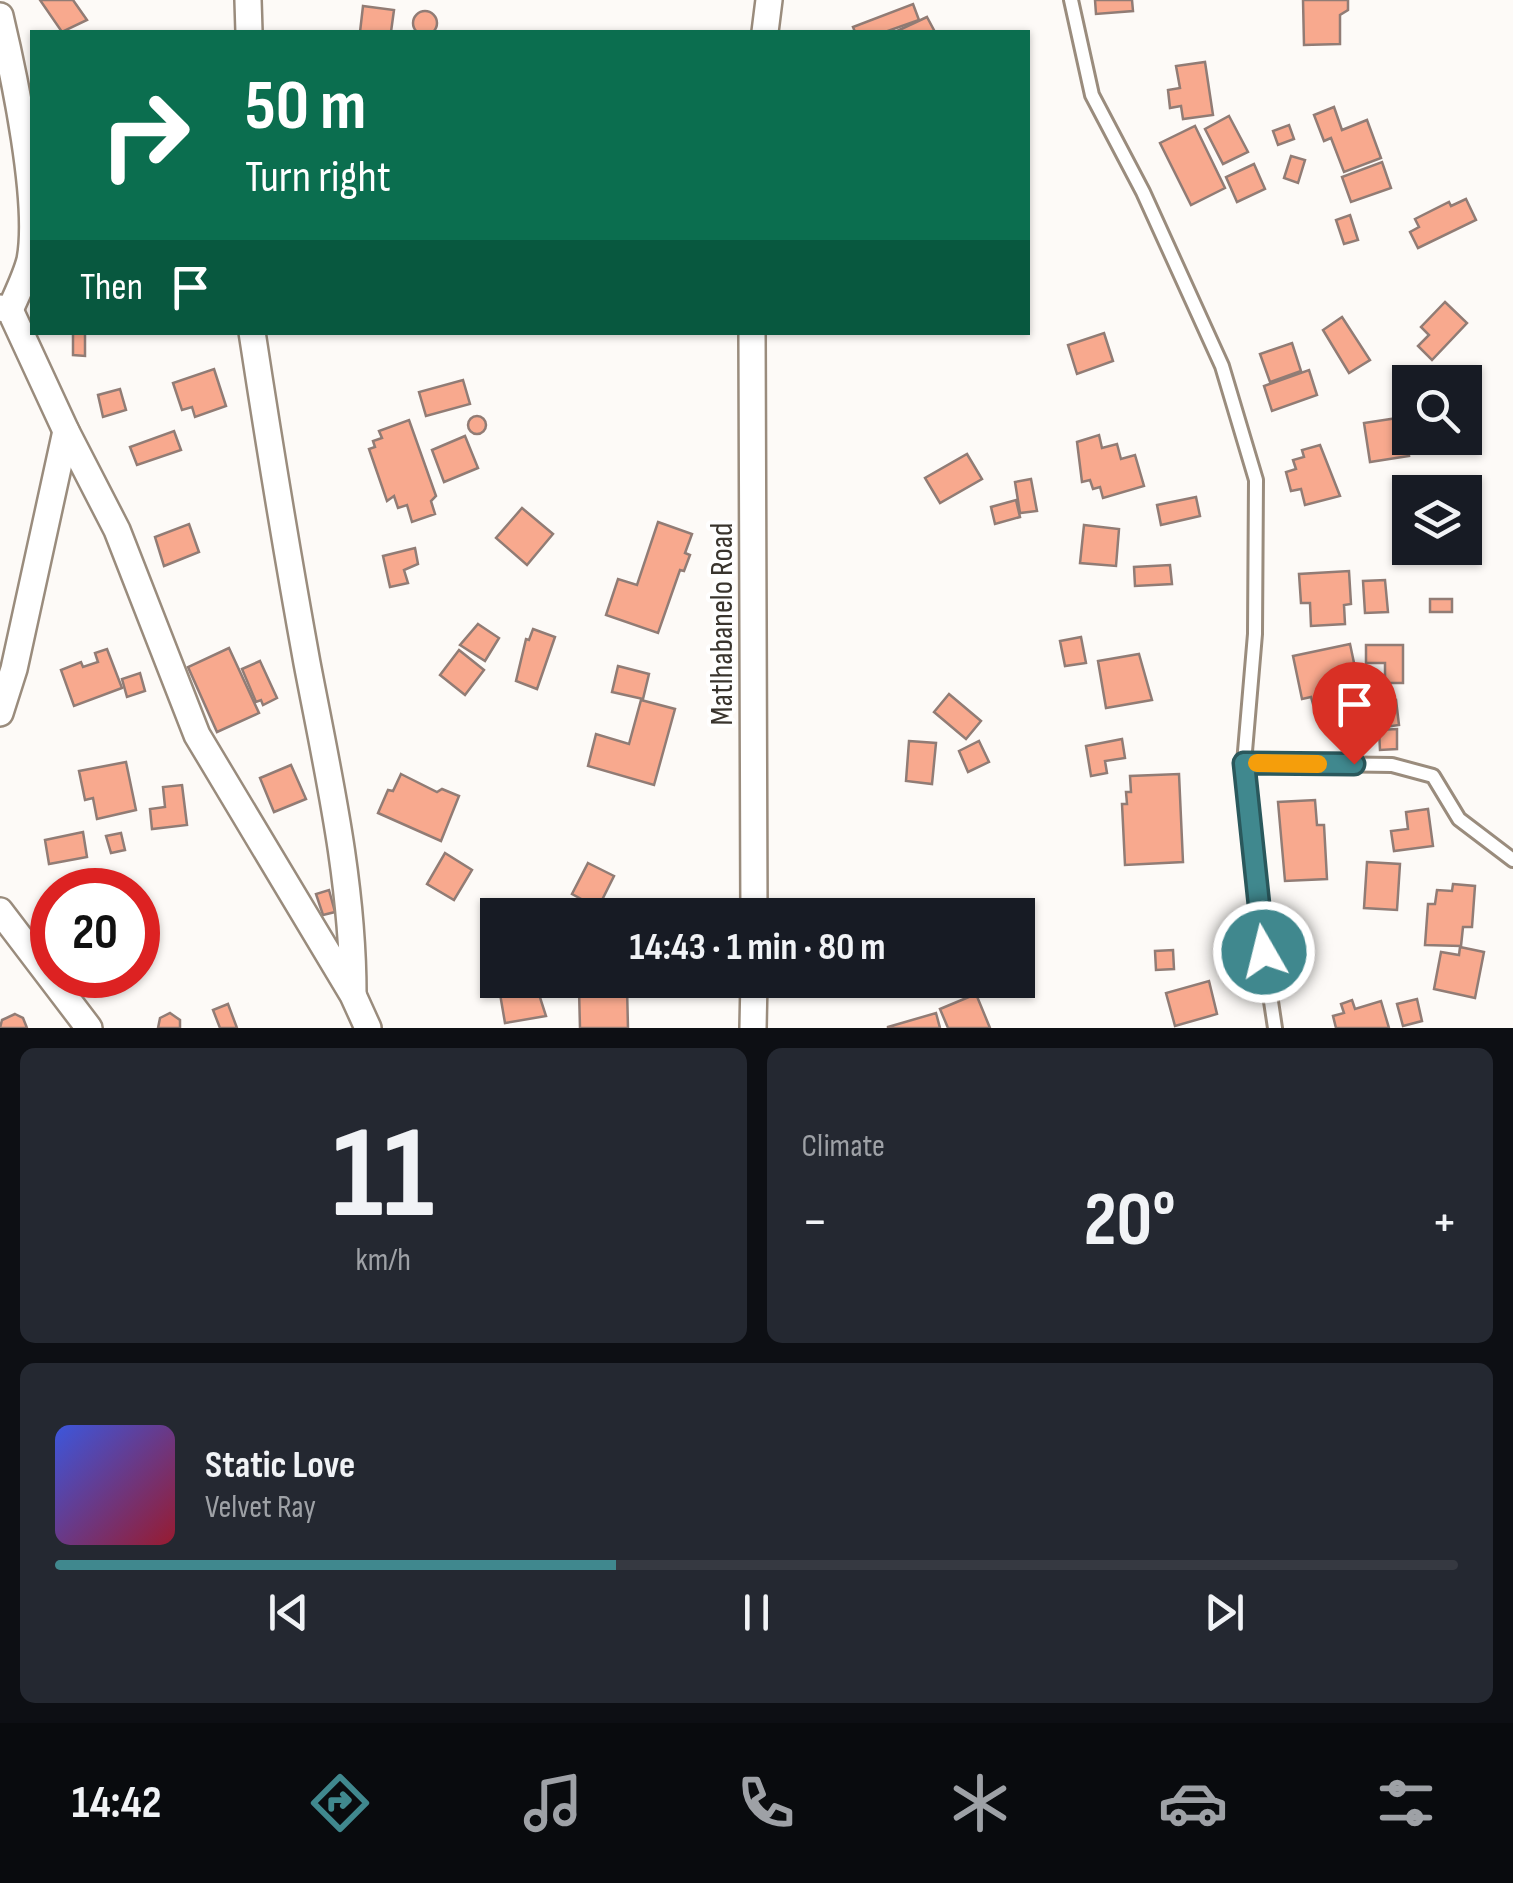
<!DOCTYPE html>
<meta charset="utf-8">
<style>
:root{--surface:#171b24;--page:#242831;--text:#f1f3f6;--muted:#9ea1a6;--line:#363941;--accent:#40888e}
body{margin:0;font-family:"Sofia Sans Condensed",sans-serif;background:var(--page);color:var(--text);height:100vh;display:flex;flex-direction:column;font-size:38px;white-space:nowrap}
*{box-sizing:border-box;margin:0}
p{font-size:32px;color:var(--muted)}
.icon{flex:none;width:55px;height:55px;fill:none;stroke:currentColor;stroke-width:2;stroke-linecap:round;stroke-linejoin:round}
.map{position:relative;height:1028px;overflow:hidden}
.details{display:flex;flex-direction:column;gap:20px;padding:20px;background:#0d0f14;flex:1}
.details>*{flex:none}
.top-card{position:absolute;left:30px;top:30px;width:1000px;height:305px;border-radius:0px;box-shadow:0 2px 8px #0004;background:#0b6e4f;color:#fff;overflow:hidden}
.tools{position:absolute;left:1392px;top:365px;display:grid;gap:20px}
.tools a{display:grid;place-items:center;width:90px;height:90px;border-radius:0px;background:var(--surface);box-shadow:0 2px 8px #0004;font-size:50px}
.speed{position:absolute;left:30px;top:868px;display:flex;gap:20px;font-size:50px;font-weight:700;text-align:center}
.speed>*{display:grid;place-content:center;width:130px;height:130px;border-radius:50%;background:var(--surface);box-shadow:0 2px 8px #0004;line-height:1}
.speed .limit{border:15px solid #d22;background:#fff;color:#111}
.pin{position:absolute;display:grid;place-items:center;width:85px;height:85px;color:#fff;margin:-102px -42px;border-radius:50% 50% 50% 0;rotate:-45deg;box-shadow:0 0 10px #0007}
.pin .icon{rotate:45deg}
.me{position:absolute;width:110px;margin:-55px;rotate:352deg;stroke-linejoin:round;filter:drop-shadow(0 0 8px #0008)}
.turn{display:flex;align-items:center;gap:35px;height:210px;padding:0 50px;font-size:45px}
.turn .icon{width:130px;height:130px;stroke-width:2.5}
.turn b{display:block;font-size:70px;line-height:85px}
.then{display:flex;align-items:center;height:95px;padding:0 50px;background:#0003;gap:20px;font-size:38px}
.big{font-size:75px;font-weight:700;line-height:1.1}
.details .card{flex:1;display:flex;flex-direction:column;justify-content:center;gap:15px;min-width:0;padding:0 35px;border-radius:15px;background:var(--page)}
.details .dial{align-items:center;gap:0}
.dial b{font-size:130px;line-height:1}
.song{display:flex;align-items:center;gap:30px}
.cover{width:120px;height:120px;border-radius:15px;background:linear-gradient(135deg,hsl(230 70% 55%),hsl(350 70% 35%))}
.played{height:10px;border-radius:5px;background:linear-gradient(90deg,var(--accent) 40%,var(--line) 40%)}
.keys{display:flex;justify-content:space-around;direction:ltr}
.heat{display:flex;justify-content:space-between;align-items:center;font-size:55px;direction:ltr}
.details .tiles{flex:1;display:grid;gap:20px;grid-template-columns:1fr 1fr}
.card:last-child{grid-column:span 2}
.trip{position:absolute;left:480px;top:898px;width:555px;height:100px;border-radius:0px;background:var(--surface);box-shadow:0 2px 8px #0004;font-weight:700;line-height:100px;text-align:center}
.tab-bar{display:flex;height:160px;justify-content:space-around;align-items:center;background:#090b0e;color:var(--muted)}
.tab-bar .icon{width:70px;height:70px}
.tab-bar .on{color:var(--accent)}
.tab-bar b{font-size:45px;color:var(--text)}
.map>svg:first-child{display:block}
.building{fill:#f8a98e;stroke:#917c75;stroke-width:2.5}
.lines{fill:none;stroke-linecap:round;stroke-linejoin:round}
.lane-casing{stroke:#9a8c7d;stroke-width:18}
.street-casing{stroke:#9a8c7d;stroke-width:30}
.lane{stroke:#fff;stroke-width:12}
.street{stroke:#fff;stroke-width:25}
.route-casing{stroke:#2a585c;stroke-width:25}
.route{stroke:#40888e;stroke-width:18}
.slow{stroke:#f59e0b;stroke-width:18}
.labels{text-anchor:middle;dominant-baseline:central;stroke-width:8;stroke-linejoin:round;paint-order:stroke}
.street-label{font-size:32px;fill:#39342d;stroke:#fff}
</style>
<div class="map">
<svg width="1513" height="1028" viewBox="0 0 1513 1028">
<rect width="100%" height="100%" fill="#fdfaf7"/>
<g class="building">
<polygon points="40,0 73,0 87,20 62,32"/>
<polygon points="1095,0 1132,0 1133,11 1096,14"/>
<polygon points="1303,0 1348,0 1348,10 1340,15 1340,44 1304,45"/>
<polygon points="913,4 919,20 885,32 855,32 853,27"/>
<polygon points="363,6 394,10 391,32 360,32"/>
<circle cx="425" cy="23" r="12"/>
<polygon points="927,17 935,32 898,32 897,31"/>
<polygon points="1205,62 1213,115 1183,119 1181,106 1170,108 1168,90 1180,88 1176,66"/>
<polygon points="1334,107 1342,130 1367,120 1381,158 1344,172 1331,138 1324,141 1314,115"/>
<polygon points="1229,116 1248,152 1223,164 1205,129"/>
<polygon points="1289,125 1294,139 1278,145 1273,131"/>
<polygon points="1195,126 1225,188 1191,205 1160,143"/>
<polygon points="1291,156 1305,160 1298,183 1284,178"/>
<polygon points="1382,162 1391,188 1351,202 1342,177"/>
<polygon points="1254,164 1265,189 1237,202 1226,177"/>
<polygon points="1466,199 1476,220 1418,248 1410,232 1419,227 1415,219 1449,202 1451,206"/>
<polygon points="1350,215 1358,240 1344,244 1336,220"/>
<polygon points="1445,302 1467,323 1432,360 1418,346 1429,335 1421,327"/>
<polygon points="1342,317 1370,360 1349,373 1323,330"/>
<polygon points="73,332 85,332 85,356 73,355"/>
<polygon points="1104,333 1113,361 1077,374 1068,345"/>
<polygon points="1292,343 1301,371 1270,382 1260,354"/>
<polygon points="214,369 226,406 195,417 192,407 182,410 173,383"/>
<polygon points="1309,370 1317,395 1272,411 1264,386"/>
<polygon points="463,380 470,404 426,416 419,392"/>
<polygon points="120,389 126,410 103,417 98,395"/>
<circle cx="477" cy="425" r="9"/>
<polygon points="1404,417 1409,456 1370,462 1364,423"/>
<polygon points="409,420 436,496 431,501 435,514 412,522 407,505 398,508 394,496 387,501 369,449 375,447 373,441 382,438 379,431"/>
<polygon points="174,431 181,450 137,465 130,447"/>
<polygon points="1099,435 1102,448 1117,444 1121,459 1135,455 1144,486 1103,498 1100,487 1093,489 1090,480 1082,482 1077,442"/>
<polygon points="465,436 478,468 444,482 432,450"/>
<polygon points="1320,445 1340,496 1305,505 1301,489 1291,491 1286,472 1296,469 1293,460 1304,457 1302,450"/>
<polygon points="967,454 982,479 940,503 925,478"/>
<polygon points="1031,479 1037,511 1020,513 1015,482"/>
<polygon points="1196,497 1200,516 1161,525 1157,505"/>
<polygon points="1016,500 1020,517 995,524 991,507"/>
<polygon points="522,508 553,534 527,565 496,538"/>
<polygon points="658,522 692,534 685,553 690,555 684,571 680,570 658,633 606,615 618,579 637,585"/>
<polygon points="189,524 199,552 164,566 155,537"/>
<polygon points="1084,525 1119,529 1116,566 1080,563"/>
<polygon points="415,548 418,564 404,570 408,583 390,587 383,556"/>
<polygon points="1170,565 1172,584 1135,586 1134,567"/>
<polygon points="1349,571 1351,604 1344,605 1345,624 1311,626 1310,603 1301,603 1299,574"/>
<polygon points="1385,580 1388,612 1365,613 1363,581"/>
<rect x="1430" y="599" width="22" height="13"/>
<polygon points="478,624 499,638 485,661 460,645"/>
<polygon points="533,629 555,637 537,689 516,681 526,639 529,640"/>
<polygon points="1081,637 1086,663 1065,666 1060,641"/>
<polygon points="1350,644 1360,691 1313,704 1311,697 1302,699 1293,656"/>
<polygon points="1366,645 1403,645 1403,683 1385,683 1385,663 1366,663"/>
<polygon points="229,648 259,713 217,732 188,667"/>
<polygon points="107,649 122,688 74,706 61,670 81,662 83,667 98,662 95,653"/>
<polygon points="459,650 484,670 465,695 440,675"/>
<polygon points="1139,654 1152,700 1106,708 1098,661"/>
<polygon points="260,661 277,698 263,705 261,700 256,702 242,669"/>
<polygon points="618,666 649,674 643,699 612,692"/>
<polygon points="140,673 145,691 127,697 122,679"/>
<polygon points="1361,690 1372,690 1375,731 1344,733 1342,699 1361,695"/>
<polygon points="949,694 981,721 966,739 934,712"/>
<polygon points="641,700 675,709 654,785 588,766 596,734 629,744"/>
<polygon points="1396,700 1399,725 1385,727 1382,702"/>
<polygon points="1397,729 1397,749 1380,750 1379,730"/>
<polygon points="1122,739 1125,758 1105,761 1107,773 1091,776 1086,746"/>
<polygon points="909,741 936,743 932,784 906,781"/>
<polygon points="979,741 989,762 968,772 959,751"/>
<polygon points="126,762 136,810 97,819 93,798 85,800 79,771"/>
<polygon points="291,765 306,799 274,812 260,778"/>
<polygon points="401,774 437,792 442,789 459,796 441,841 378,813 388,790 393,791"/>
<polygon points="1179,774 1183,862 1125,865 1122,804 1127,804 1126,792 1131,792 1130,776"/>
<polygon points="182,785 187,825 152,829 150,809 165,807 163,787"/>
<polygon points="1315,800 1317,825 1324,825 1327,879 1285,881 1278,802"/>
<polygon points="1428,809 1433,846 1394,851 1391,831 1408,829 1406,812"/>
<polygon points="83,832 87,857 49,864 45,840"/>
<polygon points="121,833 125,850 111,853 106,836"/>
<polygon points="445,853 472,870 454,900 427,884"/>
<polygon points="1367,862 1400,864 1397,910 1364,908"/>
<polygon points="588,863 614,876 598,908 572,894"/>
<polygon points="1453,884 1475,886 1472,927 1463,927 1461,946 1425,945 1428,904 1435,904 1437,890 1452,891"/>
<polygon points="329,890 335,912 323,915 316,894"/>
<polygon points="1460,947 1484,952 1475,998 1434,989 1441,952 1459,955"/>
<polygon points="1173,950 1174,969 1156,970 1155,951"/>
<polygon points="1209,981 1217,1014 1175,1026 1166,993"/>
<polygon points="535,982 546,1016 505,1023 499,988"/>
<polygon points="627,987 628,1028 580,1028 579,989"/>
<polygon points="976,994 990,1028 948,1028 940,1009"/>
<polygon points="1417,999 1422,1021 1403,1026 1397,1004"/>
<polygon points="1352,1000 1355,1009 1381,1001 1389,1028 1336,1028 1333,1016 1344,1013 1341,1004"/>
<polygon points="228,1004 237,1028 220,1028 213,1010"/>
<polygon points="170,1013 180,1020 180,1028 158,1028 160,1018"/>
<polygon points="936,1013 940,1028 888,1028 888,1027"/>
<polygon points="15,1014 23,1018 27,1028 0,1028 2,1020"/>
</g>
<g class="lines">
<defs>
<g id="lane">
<polyline points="1071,0 1092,95 1143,192 1222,366 1256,480 1255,634 1244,763 1258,915 1275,1028"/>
<polyline points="1244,763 1392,765 1433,776 1459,819 1513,860"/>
</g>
<g id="street">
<polyline points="248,0 249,32"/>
<path d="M 0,16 C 14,75 41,202 30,260 C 26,276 17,294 10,310"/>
<polyline points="765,32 769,0"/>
<polyline points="0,308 10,310 66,431 117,530 197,735 353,995 368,1028"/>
<path d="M 252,332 C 269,443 287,553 307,663 C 328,773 353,881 353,994"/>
<polyline points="752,332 754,915"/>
<polyline points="0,713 14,669 66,431"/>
<polyline points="0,911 89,1028"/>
<polyline points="753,1028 754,980"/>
</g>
</defs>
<use href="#lane" class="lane-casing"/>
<use href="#street" class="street-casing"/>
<use href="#lane" class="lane"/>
<use href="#street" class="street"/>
</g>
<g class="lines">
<defs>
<polyline id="route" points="1264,952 1244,763 1354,764"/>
</defs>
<use href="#route" class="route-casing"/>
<use href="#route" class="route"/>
<polyline class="slow" points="1257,763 1318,764"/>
</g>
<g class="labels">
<g class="street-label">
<text transform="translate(722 624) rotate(-90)">Matlhabanelo Road</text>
</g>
</g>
</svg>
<div class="tools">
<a><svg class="icon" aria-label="search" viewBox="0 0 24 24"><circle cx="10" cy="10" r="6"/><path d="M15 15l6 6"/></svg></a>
<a><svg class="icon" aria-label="layers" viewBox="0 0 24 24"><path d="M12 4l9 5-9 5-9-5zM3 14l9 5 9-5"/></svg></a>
</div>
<div class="speed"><div class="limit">20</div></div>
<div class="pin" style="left:1354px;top:764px;background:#d93025"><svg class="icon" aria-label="arrive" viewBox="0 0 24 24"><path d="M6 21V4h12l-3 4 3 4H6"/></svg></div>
<svg class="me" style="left:1264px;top:952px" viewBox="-20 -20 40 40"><circle r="17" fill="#40888e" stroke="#fff" stroke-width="3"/><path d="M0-11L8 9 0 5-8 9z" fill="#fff"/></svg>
<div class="trip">14:43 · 1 min · 80 m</div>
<div class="top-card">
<div class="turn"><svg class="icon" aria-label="right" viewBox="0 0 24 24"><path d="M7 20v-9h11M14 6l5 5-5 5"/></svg><div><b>50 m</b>Turn right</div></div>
<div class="then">Then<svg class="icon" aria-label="arrive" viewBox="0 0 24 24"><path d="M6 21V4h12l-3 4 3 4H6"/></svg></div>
</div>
</div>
<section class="details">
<div class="tiles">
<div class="card dial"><b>11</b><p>km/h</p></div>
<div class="card"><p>Climate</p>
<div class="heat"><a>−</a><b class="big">20°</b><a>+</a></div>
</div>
<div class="card">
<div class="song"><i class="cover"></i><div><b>Static Love</b><p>Velvet Ray</p></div></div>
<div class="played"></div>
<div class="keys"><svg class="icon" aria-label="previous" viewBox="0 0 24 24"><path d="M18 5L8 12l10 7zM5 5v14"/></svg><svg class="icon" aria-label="pause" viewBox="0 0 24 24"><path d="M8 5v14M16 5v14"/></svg><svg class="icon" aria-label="next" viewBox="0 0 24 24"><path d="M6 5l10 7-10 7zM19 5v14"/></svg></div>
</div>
</div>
</section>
<nav class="tab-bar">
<b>14:42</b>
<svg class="icon on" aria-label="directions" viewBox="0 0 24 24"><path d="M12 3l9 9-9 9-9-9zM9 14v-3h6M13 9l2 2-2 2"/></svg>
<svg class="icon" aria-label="music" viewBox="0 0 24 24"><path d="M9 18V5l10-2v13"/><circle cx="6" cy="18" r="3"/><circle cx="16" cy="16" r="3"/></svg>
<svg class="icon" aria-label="phone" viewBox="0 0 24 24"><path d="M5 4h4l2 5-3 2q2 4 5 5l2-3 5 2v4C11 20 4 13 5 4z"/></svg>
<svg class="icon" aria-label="climate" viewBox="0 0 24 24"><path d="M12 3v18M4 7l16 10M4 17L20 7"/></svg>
<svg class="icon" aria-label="car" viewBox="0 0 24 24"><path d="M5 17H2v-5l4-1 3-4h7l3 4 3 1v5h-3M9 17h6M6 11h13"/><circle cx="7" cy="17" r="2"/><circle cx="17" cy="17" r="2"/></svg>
<svg class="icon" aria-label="filters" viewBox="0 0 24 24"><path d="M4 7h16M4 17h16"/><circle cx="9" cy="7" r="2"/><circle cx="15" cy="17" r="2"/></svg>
</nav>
